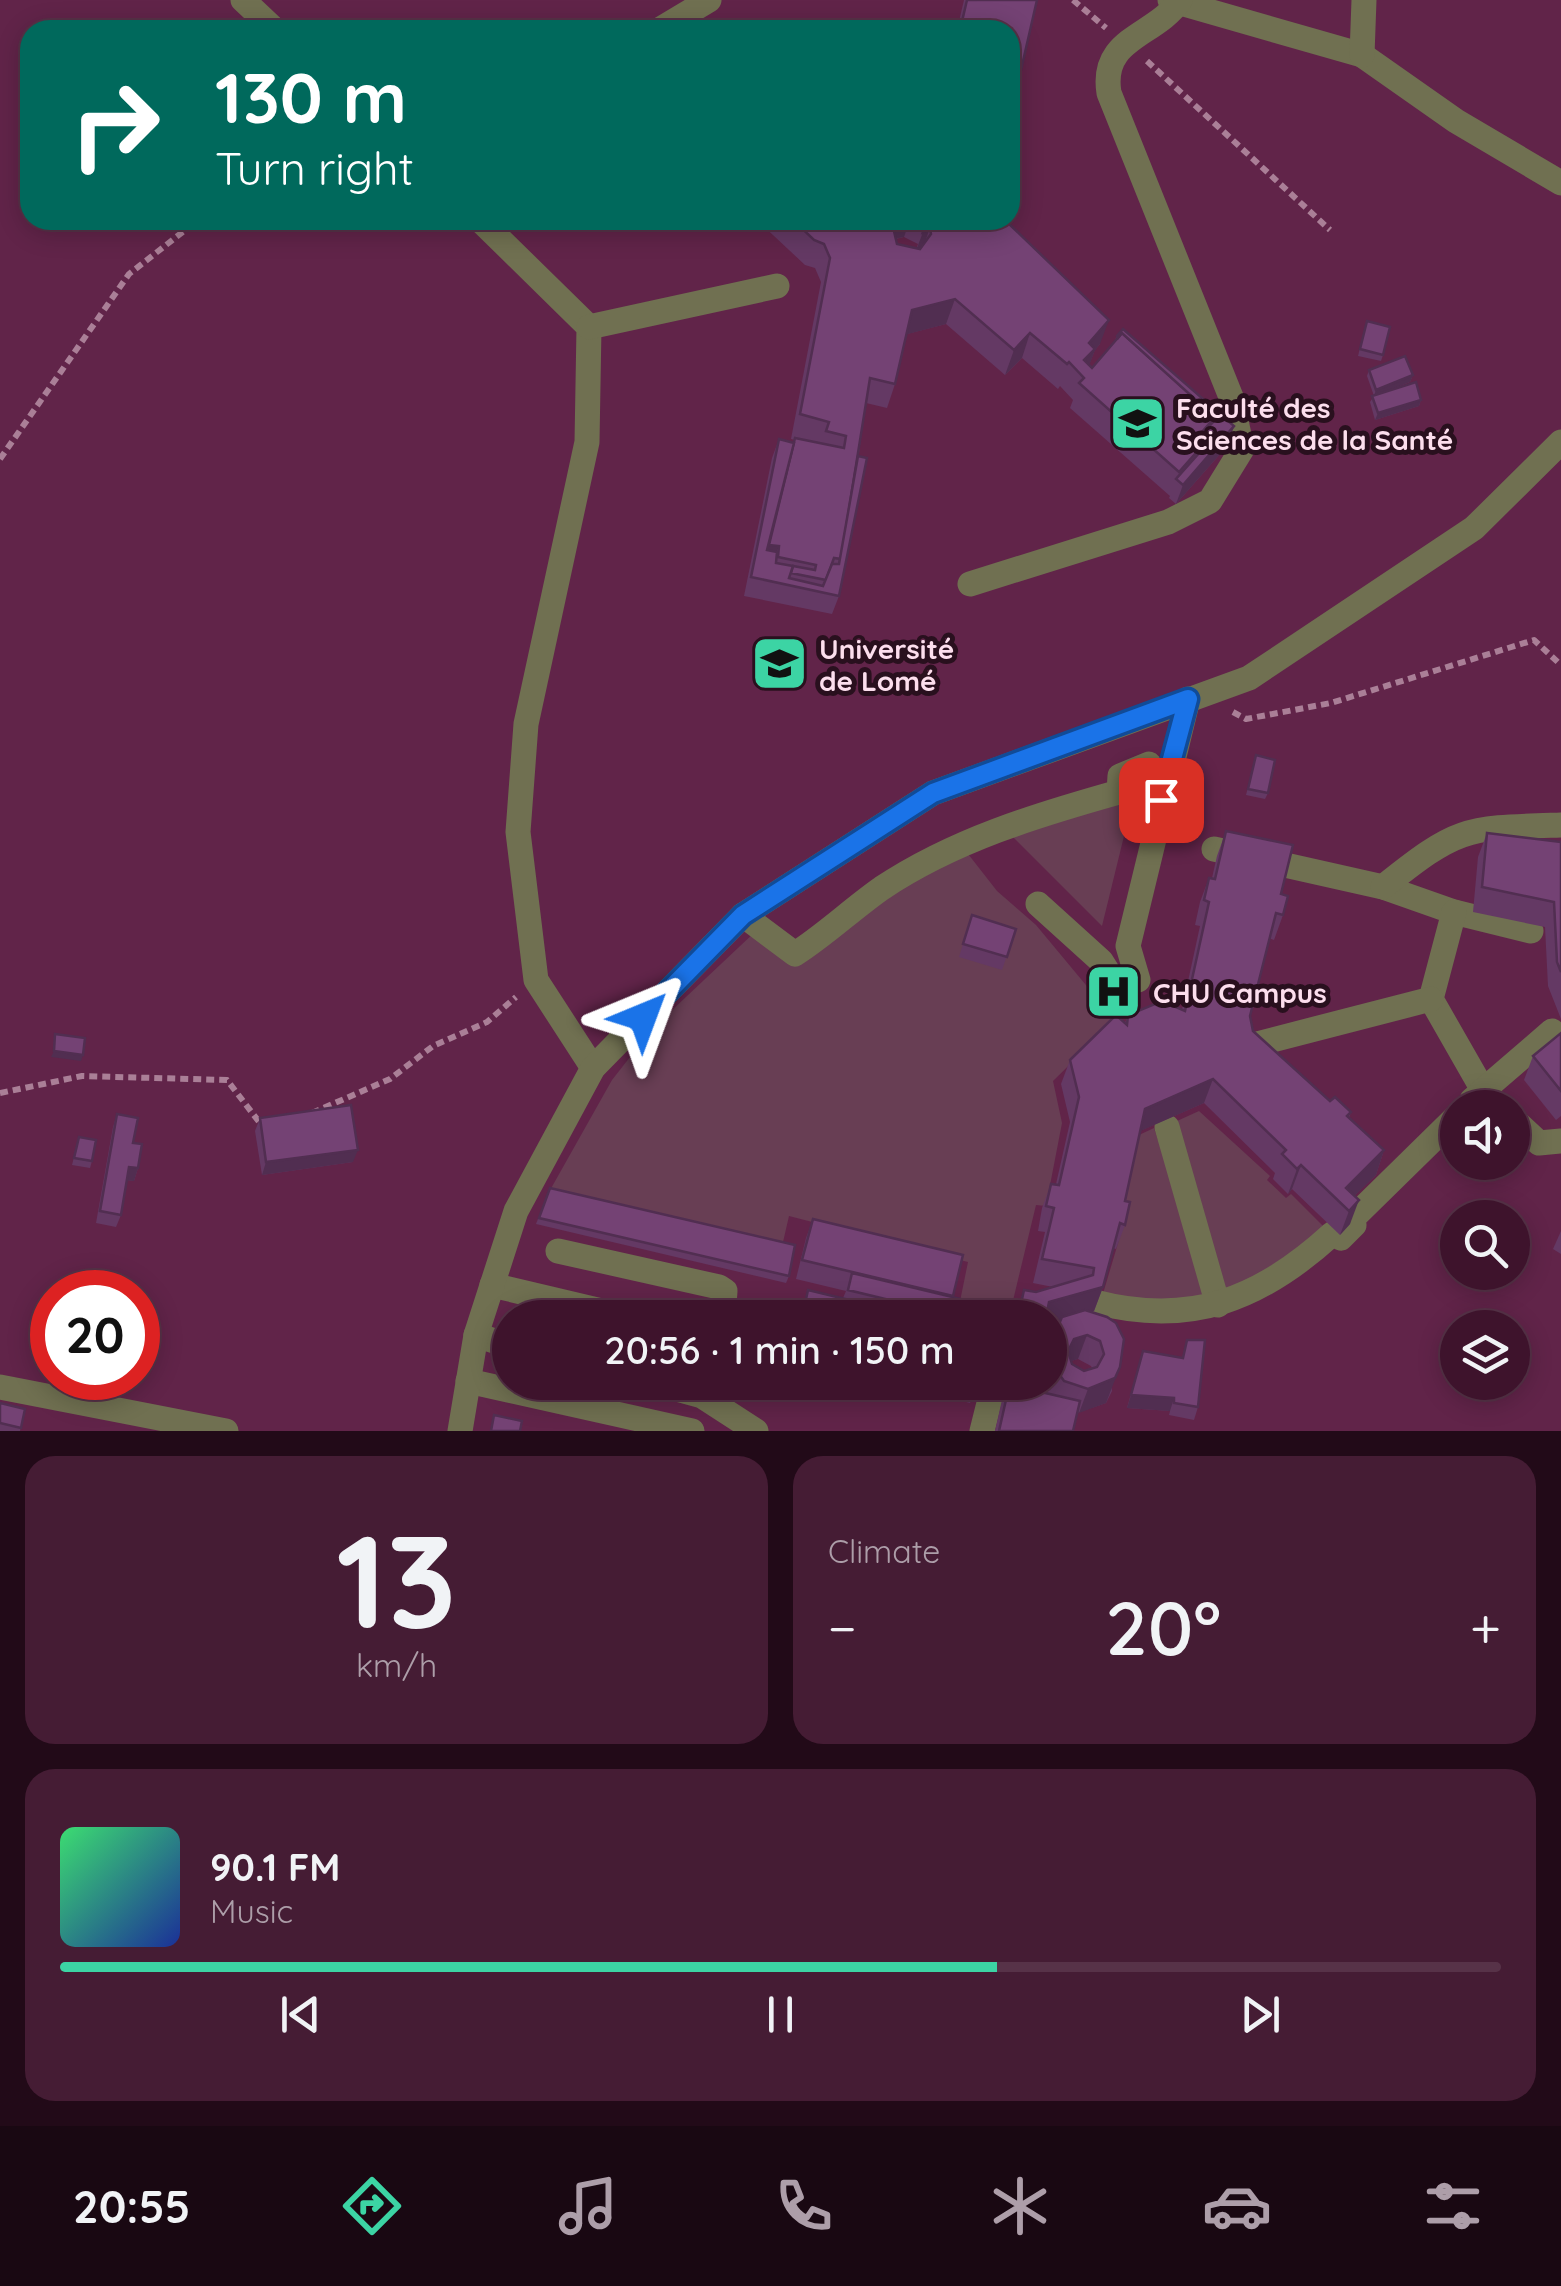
<!DOCTYPE html>
<meta charset="utf-8">
<style>
:root{--surface:#3e132c;--page:#451c34;--text:#f1f3f6;--muted:#ad9ea9;--line:#573248;--accent:#3cd4a4}
body{margin:0;font-family:Quicksand,sans-serif;background:var(--page);color:var(--text);height:100vh;display:flex;flex-direction:column;font-size:38px;white-space:nowrap}
*{box-sizing:border-box;margin:0}
p{font-size:32px;color:var(--muted)}
.icon{flex:none;width:55px;height:55px;fill:none;stroke:currentColor;stroke-width:2;stroke-linecap:round;stroke-linejoin:round}
.map{position:relative;height:1431px;overflow:hidden}
.drawer{display:flex;flex-direction:column;gap:25px;padding:25px;background:#220a18;flex:1}
.drawer>*{flex:none}
.hud{position:absolute;left:20px;top:20px;width:1000px;height:210px;border-radius:30px;box-shadow:0 5px 25px #0003,0 0 0 2px var(--line);background:#00695c;color:#fff;overflow:hidden}
.controls{position:absolute;left:1440px;top:1090px;display:grid;gap:20px}
.controls a{display:grid;place-items:center;width:90px;height:90px;border-radius:50%;background:var(--surface);box-shadow:0 5px 25px #0003,0 0 0 2px var(--line);font-size:50px}
.speed{position:absolute;left:30px;top:1270px;display:flex;gap:20px;font-size:50px;font-weight:700;text-align:center}
.speed>*{display:grid;place-content:center;width:130px;height:130px;border-radius:50%;background:var(--surface);box-shadow:0 5px 25px #0003,0 0 0 2px var(--line);line-height:1}
.speed .limit{border:15px solid #d22;background:#fff;color:#111}
.pin{position:absolute;display:grid;place-items:center;width:85px;height:85px;color:#fff;margin:-42px;border-radius:20px;box-shadow:0 5px 15px #0006}
.me{position:absolute;width:110px;margin:-55px;rotate:44deg;stroke-linejoin:round;filter:drop-shadow(0 0 8px #0008)}
.turn{display:flex;align-items:center;gap:35px;height:210px;padding:0 30px;font-size:45px}
.turn .icon{width:130px;height:130px;stroke-width:2.5}
.turn b{display:block;font-size:70px;line-height:85px}
.big{font-size:75px;font-weight:600;line-height:1.1}
.drawer .tile{flex:1;display:flex;flex-direction:column;justify-content:center;gap:15px;min-width:0;padding:0 35px;border-radius:30px;background:var(--page)}
.drawer .dial{align-items:center;gap:0}
.dial b{font-size:130px;line-height:1}
.song{display:flex;align-items:center;gap:30px}
.cover{width:120px;height:120px;border-radius:15px;background:linear-gradient(135deg,hsl(140 70% 55%),hsl(230 70% 35%))}
.played{height:10px;border-radius:5px;background:linear-gradient(90deg,var(--accent) 65%,var(--line) 65%)}
.keys{display:flex;justify-content:space-around;direction:ltr}
.heat{display:flex;justify-content:space-between;align-items:center;font-size:55px;direction:ltr}
.drawer .tiles{flex:1;display:grid;gap:25px;grid-template-columns:1fr 1fr}
.tile:last-child{grid-column:span 2}
.trip{position:absolute;left:492px;top:1300px;width:575px;height:100px;border-radius:50px;background:var(--surface);box-shadow:0 5px 25px #0003,0 0 0 2px var(--line);font-weight:600;line-height:100px;text-align:center}
.tab-bar{display:flex;height:160px;justify-content:space-around;align-items:center;background:#190812;color:var(--muted)}
.tab-bar .icon{width:70px;height:70px}
.tab-bar .active{color:var(--accent)}
.tab-bar b{font-size:45px;color:var(--text)}
.map>svg:first-child{display:block}
.built{fill:#612449;fill-rule:evenodd}
.green{fill:#683e54}
.lines{fill:none;stroke-linecap:round;stroke-linejoin:round}
.path{stroke:#aa7f97;stroke-width:6;stroke-dasharray:8 5;stroke-linecap:butt}
.minor{stroke:#707051;stroke-width:25}
.wall{fill:#643964;fill-rule:evenodd}
.shaded-wall{fill:#512e51}
.building{fill:#744274;stroke:#512e51;stroke-width:2.5;fill-rule:evenodd}
.route-casing{stroke:#114b97;stroke-width:25}
.route{stroke:#1a73e8;stroke-width:18}
.labels{text-anchor:middle;dominant-baseline:central;stroke-width:10;stroke-linejoin:round;paint-order:stroke}
.poi-label{font-size:28px;font-weight:bold;fill:#fcdeed;stroke:#29101e;text-anchor:start}
</style>
<div class="map">
<svg width="1561" height="1431" viewBox="0 0 1561 1431">
<rect width="100%" height="100%" fill="#52193b"/>
<path class="built" d="M 0,0 L 1561,0 L 1561,1431 L 0,1431 ZM 30,30 L 1010,30 L 1010,220 L 30,220 ZM 1458,1108 L 1512,1108 L 1512,1162 L 1458,1162 ZM 1458,1218 L 1512,1218 L 1512,1272 L 1458,1272 ZM 52,1292 L 138,1292 L 138,1378 L 52,1378 ZM 510,1318 L 1050,1318 L 1050,1382 L 510,1382 ZM 1458,1328 L 1512,1328 L 1512,1382 L 1458,1382 Z"/>
<g class="green">
<polygon points="1133,778 1136,787 1102,926 1006,830"/>
<polygon points="965,850 997,891 1036,925 1115,1020 1053,1081 1062,1123 1046,1206 1036,1205 1009,1317 957,1316 968,1262 789,1216 783,1242 549,1192 612,1080 652,1029 756,931 791,964 886,894"/>
<polygon points="1199,1111 1270,1176 1267,1180 1286,1198 1291,1194 1327,1230 1224,1296 1177,1121"/>
<polygon points="1154,1128 1158,1140 1162,1139 1209,1295 1198,1302 1102,1297 1124,1223 1120,1221 1139,1135"/>
</g>
<g class="lines">
<g class="path">
<polyline points="1073,0 1106,28"/>
<polyline points="1147,61 1330,230"/>
<polyline points="0,459 129,274 198,220"/>
<polyline points="1233,712 1246,719 1331,703 1534,640 1561,665"/>
<polyline points="0,1093 82,1076 227,1080 263,1127"/>
<polyline points="312,1113 390,1079 433,1046 487,1022 516,997"/>
</g>
<g class="minor">
<polyline points="243,0 275,30"/>
<polyline points="1170,0 1362,55 1456,121 1561,183"/>
<polyline points="659,30 709,0"/>
<polyline points="1362,55 1364,0"/>
<polyline points="480,220 589,327 587,442 526,724 518,832 536,980 593,1068"/>
<polyline points="589,327 777,286"/>
<path d="M 970,584 L 1168,522 L 1210,501 L 1242,449 L 1231,397 L 1109,93 C 1100,37 1155,37 1180,0"/>
<polyline points="1214,849 1383,887 1454,912 1531,931"/>
<path d="M 1383,887 C 1459,826 1465,828 1561,825"/>
<polyline points="1038,904 1101,961 1118,988"/>
<polyline points="1454,912 1431,999 1483,1090 1501,1108"/>
<path d="M 743,915 L 795,954 C 825,935 852,909 882,888 C 954,840 1037,815 1119,792 L 1120,776 L 1149,764 L 1153,769"/>
<polyline points="1138,980 1128,946 1188,699"/>
<polyline points="1249,1046 1431,999"/>
<polyline points="1472,1100 1552,1031"/>
<polyline points="1512,1118 1539,1143 1561,1141"/>
<polyline points="1167,1127 1218,1305"/>
<polyline points="558,1251 719,1287 725,1291 723,1318"/>
<polyline points="492,1285 631,1318"/>
<path d="M 1095,1302 C 1191,1327 1261,1299 1332,1234 L 1341,1238 L 1354,1225 L 1353,1218 L 1458,1115"/>
<polyline points="476,1335 510,1346"/>
<polyline points="468,1381 692,1431"/>
<polyline points="651,1382 702,1396 756,1431"/>
<polyline points="0,1387 226,1431"/>
<polyline points="460,1431 476,1335 516,1211 593,1068 743,915 933,793 1249,678 1474,528 1561,442"/>
<polyline points="982,1431 993,1387 1005,1389"/>
</g>
</g>
<g class="wall">
<polygon points="964,0 1037,0 1010,30 957,30"/>
<path d="M 757,220 L 1005,220 L 1100,344 L 1095,350 L 1089,365 L 1092,368 L 1114,342 L 1117,336 L 1228,445 L 1176,504 L 1169,498 L 1170,496 L 1070,408 L 1073,400 L 1060,386 L 1058,389 L 1022,358 L 1005,375 L 946,324 L 907,334 L 895,384 L 887,408 L 866,403 L 839,596 L 832,614 L 744,596 L 772,458 L 779,439 L 794,443 L 795,440 L 791,439 L 821,282 L 815,268 L 805,265 ZM 904,237 L 918,244 L 916,249 L 897,244 L 896,239 Z"/>
<polygon points="1365,327 1383,355 1381,361 1358,356"/>
<polygon points="1369,370 1413,375 1410,382 1382,393 1421,400 1419,406 1375,420 1370,402 1374,396 1367,376"/>
<polygon points="1256,755 1268,793 1265,799 1246,795"/>
<path d="M 1226,831 L 1281,894 L 1283,915 L 1274,940 L 1269,938 L 1250,1016 L 1253,1031 L 1330,1101 L 1351,1112 L 1349,1118 L 1384,1150 L 1376,1175 L 1354,1196 L 1350,1224 L 1340,1235 L 1292,1189 L 1288,1194 L 1273,1179 L 1275,1173 L 1204,1103 L 1140,1131 L 1125,1201 L 1125,1225 L 1116,1249 L 1113,1248 L 1103,1287 L 1094,1311 L 1091,1312 L 1107,1317 L 1112,1391 L 1106,1403 L 1077,1413 L 1073,1431 L 995,1431 L 1006,1382 L 1030,1382 L 1028,1389 L 1047,1393 L 1041,1384 L 1030,1382 L 1050,1382 L 1050,1318 L 799,1318 L 808,1290 L 843,1298 L 846,1291 L 796,1279 L 806,1238 L 813,1219 L 953,1297 L 1016,1312 L 1024,1290 L 1036,1292 L 1053,1287 L 1033,1283 L 1045,1232 L 1038,1231 L 1042,1208 L 1051,1184 L 1056,1184 L 1070,1122 L 1061,1084 L 1070,1060 L 1125,1023 L 1128,1015 L 1182,1009 L 1200,926 L 1195,925 L 1200,902 L 1209,878 L 1212,878 L 1217,856 ZM 1078,1359 L 1091,1366 L 1092,1368 L 1084,1371 L 1072,1364 L 1071,1361 Z"/>
<polygon points="1487,833 1561,842 1561,1019 1548,986 1545,927 1473,912 1478,857"/>
<polygon points="972,915 1016,929 1002,970 959,957"/>
<polygon points="1561,1033 1561,1116 1556,1120 1524,1080 1533,1056"/>
<polygon points="117,1114 133,1143 138,1168 134,1181 126,1180 121,1215 116,1227 96,1223 113,1127"/>
<polygon points="260,1118 353,1162 262,1175 255,1131"/>
<polygon points="79,1137 92,1161 90,1168 72,1165"/>
<polygon points="550,1188 789,1276 786,1283 536,1224"/>
<polygon points="1561,1231 1561,1254 1553,1249"/>
<polygon points="1187,1340 1198,1407 1194,1420 1169,1415 1170,1411 1127,1408 1143,1351 1182,1358"/>
<polygon points="510,1356 510,1382 556,1382 552,1394 504,1383"/>
<polygon points="888,1382 977,1382 970,1403"/>
<polygon points="0,1403 25,1409 20,1431 0,1431"/>
</g>
<g class="shaded-wall">
<polygon points="898,220 910,220 904,237 894,239 893,227"/>
<polygon points="930,228 921,253 914,256 923,232"/>
<polygon points="955,299 946,324 904,335 912,310"/>
<polygon points="1109,320 1100,344 1095,350 1086,374 1080,367 1089,343"/>
<polygon points="1030,333 1022,358 1005,375 1014,350"/>
<polygon points="1413,375 1410,382 1374,396 1376,390"/>
<polygon points="1421,400 1419,406 1375,420 1378,413"/>
<polygon points="1234,426 1228,445 1176,504 1183,485"/>
<polygon points="769,545 779,546 770,571 760,569"/>
<polygon points="54,1051 83,1055 81,1061 51,1057"/>
<polygon points="1213,1079 1204,1103 1136,1133 1145,1109"/>
<polygon points="358,1150 353,1162 262,1175 266,1162"/>
<polygon points="1384,1150 1376,1175 1344,1206 1346,1188"/>
<polygon points="1301,1165 1292,1189 1288,1194 1297,1169"/>
<polygon points="129,1167 138,1168 134,1181 124,1180"/>
<polygon points="1359,1200 1350,1224 1340,1235 1349,1211"/>
<polygon points="1103,1287 1094,1311 1050,1324 1050,1318 1044,1318 1049,1302"/>
<polygon points="1087,1335 1078,1359 1065,1363 1059,1376 1074,1339"/>
<polygon points="1120,1367 1106,1403 1079,1413 1088,1389"/>
<polygon points="1131,1395 1174,1398 1170,1411 1127,1408"/>
</g>
<g class="building">
<polygon points="967,0 1037,0 1010,118 1010,30 960,30"/>
<polygon points="793,220 898,220 893,227 897,244 920,249 931,234 930,228 923,232 927,220 1005,220 1109,320 1089,343 1095,349 1084,360 1092,368 1122,333 1215,417 1194,441 1201,447 1179,472 1079,383 1084,378 1069,362 1067,364 1030,333 1014,350 955,299 912,310 895,384 870,378 841,559 834,558 826,580 791,573 793,566 815,570 816,565 778,557 779,546 769,545 795,438 844,448 846,436 826,431 829,422 800,414 830,258 824,244 814,240"/>
<polygon points="1367,321 1390,327 1383,355 1360,349"/>
<polygon points="1123,329 1234,426 1183,485 1176,479 1199,453 1201,447 1195,442 1213,422 1215,417 1122,333 1118,338 1117,336"/>
<polygon points="1405,356 1413,375 1376,390 1369,370"/>
<polygon points="1416,382 1421,400 1378,413 1372,396"/>
<polygon points="779,439 794,443 767,550 777,552 776,563 793,566 789,578 823,586 832,564 839,564 858,456 867,458 839,596 751,577"/>
<polygon points="1256,755 1275,760 1268,793 1248,789"/>
<polygon points="1226,831 1293,845 1281,894 1288,896 1283,915 1276,913 1250,1016 1253,1031 1330,1101 1335,1097 1351,1112 1347,1116 1384,1150 1346,1188 1359,1200 1349,1211 1301,1165 1297,1169 1282,1154 1286,1150 1213,1079 1145,1109 1125,1201 1130,1202 1125,1225 1120,1223 1103,1287 1049,1302 1046,1318 964,1318 848,1290 852,1273 1019,1313 1024,1290 1036,1292 1093,1275 1094,1268 1042,1259 1054,1208 1046,1206 1051,1184 1059,1185 1079,1097 1070,1060 1116,1015 1127,1025 1128,1015 1162,1001 1185,1011 1209,902 1204,900 1209,878 1215,879"/>
<polygon points="1487,833 1561,842 1561,972 1557,962 1554,902 1482,887"/>
<polygon points="972,915 1016,929 1007,957 963,944"/>
<polygon points="1561,1033 1561,1091 1533,1056"/>
<polygon points="55,1034 85,1038 83,1055 54,1051"/>
<polygon points="351,1105 358,1150 266,1162 260,1118"/>
<polygon points="117,1114 138,1118 133,1143 142,1144 138,1168 129,1167 121,1215 100,1211"/>
<polygon points="79,1137 96,1140 92,1161 74,1158"/>
<polygon points="550,1188 795,1245 789,1276 539,1218"/>
<polygon points="813,1219 963,1255 953,1296 802,1260"/>
<polygon points="808,1290 924,1318 802,1318"/>
<path d="M 1085,1310 L 1107,1317 L 1116,1323 L 1124,1339 L 1120,1367 L 1115,1378 L 1088,1389 L 1064,1381 L 1050,1361 L 1050,1322 L 1059,1324 L 1062,1317 ZM 1087,1335 L 1100,1341 L 1104,1354 L 1097,1367 L 1084,1371 L 1072,1364 L 1068,1351 L 1074,1339 Z"/>
<polygon points="1187,1340 1205,1340 1198,1407 1174,1403 1174,1398 1131,1395 1143,1351 1183,1358"/>
<polygon points="1010,1382 1030,1382 1028,1389 1080,1401 1073,1431 999,1431"/>
<polygon points="0,1403 25,1409 21,1428 0,1423"/>
<polygon points="494,1415 522,1421 520,1431 491,1431"/>
</g>
<g class="lines">
<defs>
<polyline id="route" points="643,1017 743,915 933,793 1188,699 1161,800"/>
</defs>
<use href="#route" class="route-casing"/>
<use href="#route" class="route"/>
</g>
<defs>
<symbol id="university-square" viewBox="-11 -11 22 22"><rect x="-9" y="-9" width="18" height="18" rx="4" fill="#3cd4a4" stroke="#29101e"/><path d="M0-5L7-2L0 1L-7-2ZM-4 1L0 2.5L4 1V4Q0 6-4 4Z" fill="#111"/></symbol>
<symbol id="hospital-square" viewBox="-11 -11 22 22"><rect x="-9" y="-9" width="18" height="18" rx="4" fill="#3cd4a4" stroke="#29101e"/><path d="M-5-5h3v3.5h4V-5h3V5h-3V1.5h-4V5h-3Z" fill="#111"/></symbol>
</defs>
<g fill-rule="evenodd">
<use href="#university-square" x="1106" y="392" width="63" height="63"/>
<use href="#university-square" x="748" y="632" width="63" height="63"/>
<use href="#hospital-square" x="1082" y="960" width="63" height="63"/>
</g>
<g class="labels">
<g class="poi-label">
<text x="1176" y="407">Faculté des<tspan x="1176" dy="32">Sciences de la Santé</tspan></text>
<text x="819" y="648">Université<tspan x="819" dy="32">de Lomé</tspan></text>
<text x="1153" y="992">CHU Campus</text>
</g>
</g>
</svg>
<div class="controls">
<a><svg class="icon" aria-label="sound" viewBox="0 0 24 24"><path d="M4 9h4l5-4v14l-5-4H4zM17 9q2 3 0 6"/></svg></a>
<a><svg class="icon" aria-label="search" viewBox="0 0 24 24"><circle cx="10" cy="10" r="6"/><path d="M15 15l6 6"/></svg></a>
<a><svg class="icon" aria-label="layers" viewBox="0 0 24 24"><path d="M12 4l9 5-9 5-9-5zM3 14l9 5 9-5"/></svg></a>
</div>
<div class="speed"><div class="limit">20</div></div>
<div class="pin" style="left:1161px;top:800px;background:#d93025"><svg class="icon" aria-label="arrive" viewBox="0 0 24 24"><path d="M6 21V4h12l-3 4 3 4H6"/></svg></div>
<svg class="me" style="left:643px;top:1017px" viewBox="-20 -20 40 40"><path d="M0-17L14 15 0 8-14 15z" fill="#1a73e8" stroke="#fff" stroke-width="4"/></svg>
<div class="trip">20:56 · 1 min · 150 m</div>
<div class="hud">
<div class="turn"><svg class="icon" aria-label="right" viewBox="0 0 24 24"><path d="M7 20v-9h11M14 6l5 5-5 5"/></svg><div><b>130 m</b>Turn right</div></div>
</div>
</div>
<section class="drawer">
<div class="tiles">
<div class="tile dial"><b>13</b><p>km/h</p></div>
<div class="tile"><p>Climate</p>
<div class="heat"><a>−</a><b class="big">20°</b><a>+</a></div>
</div>
<div class="tile">
<div class="song"><i class="cover"></i><div><b>90.1 FM</b><p>Music</p></div></div>
<div class="played"></div>
<div class="keys"><svg class="icon" aria-label="previous" viewBox="0 0 24 24"><path d="M18 5L8 12l10 7zM5 5v14"/></svg><svg class="icon" aria-label="pause" viewBox="0 0 24 24"><path d="M8 5v14M16 5v14"/></svg><svg class="icon" aria-label="next" viewBox="0 0 24 24"><path d="M6 5l10 7-10 7zM19 5v14"/></svg></div>
</div>
</div>
</section>
<nav class="tab-bar">
<b>20:55</b>
<svg class="icon active" aria-label="directions" viewBox="0 0 24 24"><path d="M12 3l9 9-9 9-9-9zM9 14v-3h6M13 9l2 2-2 2"/></svg>
<svg class="icon" aria-label="music" viewBox="0 0 24 24"><path d="M9 18V5l10-2v13"/><circle cx="6" cy="18" r="3"/><circle cx="16" cy="16" r="3"/></svg>
<svg class="icon" aria-label="phone" viewBox="0 0 24 24"><path d="M5 4h4l2 5-3 2q2 4 5 5l2-3 5 2v4C11 20 4 13 5 4z"/></svg>
<svg class="icon" aria-label="climate" viewBox="0 0 24 24"><path d="M12 3v18M4 7l16 10M4 17L20 7"/></svg>
<svg class="icon" aria-label="car" viewBox="0 0 24 24"><path d="M5 17H2v-5l4-1 3-4h7l3 4 3 1v5h-3M9 17h6M6 11h13"/><circle cx="7" cy="17" r="2"/><circle cx="17" cy="17" r="2"/></svg>
<svg class="icon" aria-label="filters" viewBox="0 0 24 24"><path d="M4 7h16M4 17h16"/><circle cx="9" cy="7" r="2"/><circle cx="15" cy="17" r="2"/></svg>
</nav>
